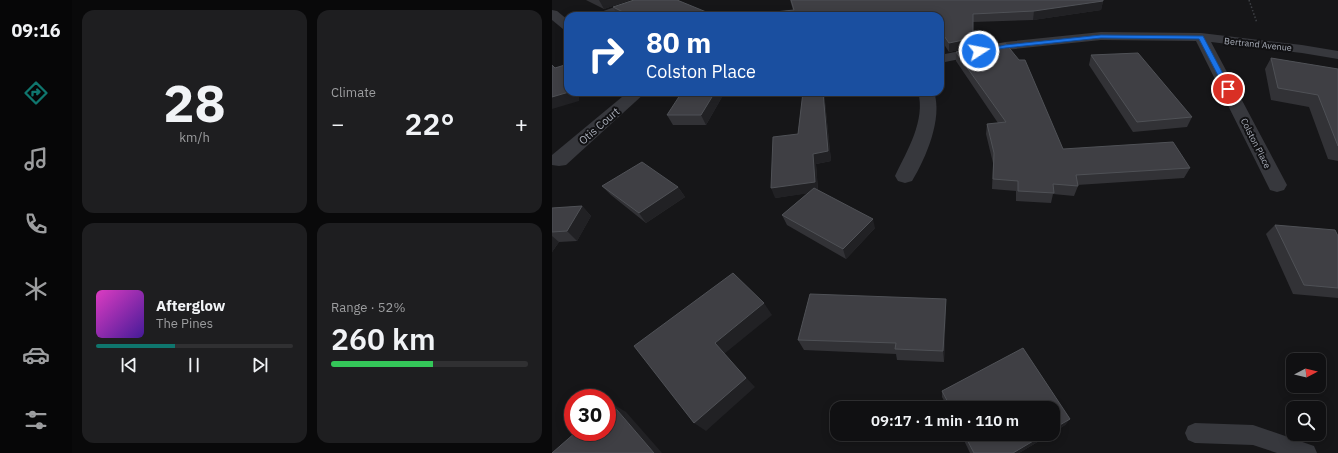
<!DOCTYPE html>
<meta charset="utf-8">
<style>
:root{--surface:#101012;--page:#1e1e20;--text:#f1f3f6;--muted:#9c9d9f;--line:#303032;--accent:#0f766e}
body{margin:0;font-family:"IBM Plex Sans",sans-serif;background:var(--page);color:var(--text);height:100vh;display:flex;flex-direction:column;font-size:15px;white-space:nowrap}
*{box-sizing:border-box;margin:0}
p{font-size:13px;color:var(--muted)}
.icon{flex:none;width:22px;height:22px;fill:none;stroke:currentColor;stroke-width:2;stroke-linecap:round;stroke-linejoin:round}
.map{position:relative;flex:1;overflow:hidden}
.panel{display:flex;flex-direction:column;gap:10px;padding:10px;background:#09090a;width:480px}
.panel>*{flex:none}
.guide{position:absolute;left:12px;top:12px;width:380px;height:84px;border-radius:12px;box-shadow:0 2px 10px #0003,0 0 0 1px var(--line);background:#1a4fa0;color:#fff;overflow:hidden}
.needle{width:26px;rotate:83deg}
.tools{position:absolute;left:734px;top:353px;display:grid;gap:8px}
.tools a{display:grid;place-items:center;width:40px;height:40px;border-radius:8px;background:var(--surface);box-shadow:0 2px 10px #0003,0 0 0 1px var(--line);font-size:20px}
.speed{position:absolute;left:12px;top:389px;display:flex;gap:8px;font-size:20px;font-weight:700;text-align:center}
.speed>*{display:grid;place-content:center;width:52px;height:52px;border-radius:50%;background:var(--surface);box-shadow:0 2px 10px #0003,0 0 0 1px var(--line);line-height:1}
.speed .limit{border:6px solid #d22;background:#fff;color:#111}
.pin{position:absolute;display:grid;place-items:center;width:34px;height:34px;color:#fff;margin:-17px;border:2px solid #fff;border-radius:50%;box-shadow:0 1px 4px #0007}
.me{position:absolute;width:44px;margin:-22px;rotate:79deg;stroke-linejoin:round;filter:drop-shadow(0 0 3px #0008)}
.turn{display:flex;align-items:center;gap:14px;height:84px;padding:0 16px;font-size:18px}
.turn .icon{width:52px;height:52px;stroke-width:2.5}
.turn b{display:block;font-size:28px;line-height:34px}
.big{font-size:30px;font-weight:600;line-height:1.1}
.panel .card{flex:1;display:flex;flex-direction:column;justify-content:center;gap:6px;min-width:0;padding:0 14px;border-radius:12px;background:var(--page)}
.panel .dial{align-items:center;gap:0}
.dial b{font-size:52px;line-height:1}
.song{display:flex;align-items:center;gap:12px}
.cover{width:48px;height:48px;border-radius:6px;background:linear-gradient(135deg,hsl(310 70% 55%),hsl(260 70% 35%))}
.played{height:4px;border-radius:2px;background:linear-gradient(90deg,var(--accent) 40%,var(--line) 40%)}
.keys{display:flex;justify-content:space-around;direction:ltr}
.heat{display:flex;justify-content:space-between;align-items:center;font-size:22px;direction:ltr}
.charge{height:6px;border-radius:3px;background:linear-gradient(90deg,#34c759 52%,var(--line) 0)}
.panel .tiles{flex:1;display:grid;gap:10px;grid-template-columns:repeat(2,1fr)}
.trip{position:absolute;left:278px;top:401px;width:230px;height:40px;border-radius:12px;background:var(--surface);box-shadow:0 2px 10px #0003,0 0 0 1px var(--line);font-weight:600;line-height:40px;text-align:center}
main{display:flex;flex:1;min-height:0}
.tab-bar{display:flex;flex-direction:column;width:72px;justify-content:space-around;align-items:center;background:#060607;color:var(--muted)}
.tab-bar .icon{width:28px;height:28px}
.tab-bar .active{color:var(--accent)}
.tab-bar b{font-size:18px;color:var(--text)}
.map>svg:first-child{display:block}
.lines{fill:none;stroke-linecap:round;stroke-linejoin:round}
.path{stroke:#3d3f44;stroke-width:1.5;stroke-dasharray:1.5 2;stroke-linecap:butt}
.lane{fill:#37383d;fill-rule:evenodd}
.street{fill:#37383d;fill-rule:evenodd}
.wall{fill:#323236}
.shaded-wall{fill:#212124}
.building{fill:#3f3f44;stroke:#4f5156}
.route{fill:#1a73e8;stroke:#114b97}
.labels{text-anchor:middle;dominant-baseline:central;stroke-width:4;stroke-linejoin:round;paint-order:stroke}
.far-street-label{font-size:9px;fill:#a8adb8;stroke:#111113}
.street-label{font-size:11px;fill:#a8adb8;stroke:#111113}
</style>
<main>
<nav class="tab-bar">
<b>09:16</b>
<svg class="icon active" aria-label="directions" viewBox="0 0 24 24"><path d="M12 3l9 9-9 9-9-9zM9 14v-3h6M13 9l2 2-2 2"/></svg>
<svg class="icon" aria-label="music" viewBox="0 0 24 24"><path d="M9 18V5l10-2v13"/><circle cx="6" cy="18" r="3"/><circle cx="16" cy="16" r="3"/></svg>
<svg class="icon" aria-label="phone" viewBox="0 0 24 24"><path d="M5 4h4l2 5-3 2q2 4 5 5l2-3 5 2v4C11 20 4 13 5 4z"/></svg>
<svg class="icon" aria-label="climate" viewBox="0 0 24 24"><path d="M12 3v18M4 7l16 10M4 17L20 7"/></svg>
<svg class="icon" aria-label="car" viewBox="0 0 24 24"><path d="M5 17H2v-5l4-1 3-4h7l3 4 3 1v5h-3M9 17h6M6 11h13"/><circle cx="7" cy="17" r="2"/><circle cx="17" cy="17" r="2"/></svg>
<svg class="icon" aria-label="filters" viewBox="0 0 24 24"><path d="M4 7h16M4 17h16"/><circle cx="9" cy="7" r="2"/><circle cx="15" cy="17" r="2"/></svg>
</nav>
<section class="panel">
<div class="tiles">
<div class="card dial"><b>28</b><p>km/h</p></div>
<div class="card"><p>Climate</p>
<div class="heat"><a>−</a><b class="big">22°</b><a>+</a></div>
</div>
<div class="card">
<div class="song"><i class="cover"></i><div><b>Afterglow</b><p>The Pines</p></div></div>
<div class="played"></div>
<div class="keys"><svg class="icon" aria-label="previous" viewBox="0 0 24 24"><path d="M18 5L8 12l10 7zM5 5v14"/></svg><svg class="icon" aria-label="pause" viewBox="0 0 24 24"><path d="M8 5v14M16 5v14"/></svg><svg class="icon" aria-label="next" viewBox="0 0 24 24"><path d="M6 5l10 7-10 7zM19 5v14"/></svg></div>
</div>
<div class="card"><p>Range · 52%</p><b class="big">260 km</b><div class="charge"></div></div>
</div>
</section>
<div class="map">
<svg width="786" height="453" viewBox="0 0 786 453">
<rect width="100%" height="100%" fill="#161618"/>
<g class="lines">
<polyline class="path" points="697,0 705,23"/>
<polygon class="lane" points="643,423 701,425 762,446 765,453 725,453 701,445 643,443 636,440 633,433 636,426"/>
<g class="street">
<polygon points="82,0 100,0 98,3 63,16 44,16 46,13"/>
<polygon points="0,10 5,11 16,20 16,30 11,29 0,20"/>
<polygon points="549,32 649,33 750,45 786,51 786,59 750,53 659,42 735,185 732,190 725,192 718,190 644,41 549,40 453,50 388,63 388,55 453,42"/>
<polygon points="76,92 94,92 14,165 7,166 0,165 0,155"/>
<path d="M 366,92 L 382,92 C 391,118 374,158 360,181 L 353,183 L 346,181 L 343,176 C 355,151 374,120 366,92 Z"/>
</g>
</g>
<g class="wall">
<polygon points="34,0 78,0 52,9"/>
<polygon points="238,0 551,0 551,1 549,10 481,20 421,22 420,47 397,52 388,38 388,16 241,10"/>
<polygon points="61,7 164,16 66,16"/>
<polygon points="404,52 511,149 638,168 632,178 525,185 526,186 522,196 501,194 499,203 464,201 464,191 440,189 441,163 434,134 435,124 446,123 404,61"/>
<polygon points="539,55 640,117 635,127 581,132 537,65"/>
<polygon points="719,58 786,69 786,161 776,159 757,107 719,100 713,69"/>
<polygon points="251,92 272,92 279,161 264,164 266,190 323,228 294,259 235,225 230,215 256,193 223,198 246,134"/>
<polygon points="170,97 154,125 121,125 115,115"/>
<polygon points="50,186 126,187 133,197 94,223 59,195"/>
<polygon points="30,206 39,216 25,241 7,242 0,252 0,208"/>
<polygon points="723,225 786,236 786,298 741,294 714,234"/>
<polygon points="394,299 392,362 345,360 344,354 252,350 246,340"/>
<polygon points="471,348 518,419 513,425 501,433 501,408 396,408 390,397 390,391"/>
<polygon points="409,434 499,434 467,453 418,453"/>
</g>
<g class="shaded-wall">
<polygon points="47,0 78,0 52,9"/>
<polygon points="551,1 549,10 481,20 482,11"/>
<polygon points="421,38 420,47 397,52 397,43"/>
<polygon points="17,92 27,92 27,101 0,109 0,97"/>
<polygon points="163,92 167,92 170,97 154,125 149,115"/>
<polygon points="271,92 272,92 279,161 264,164 266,192 223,198 219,188 261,154"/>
<polygon points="126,187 133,197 94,223 87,213"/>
<polygon points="30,206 39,216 25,241 15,231"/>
<polygon points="321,219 323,228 294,259 291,249"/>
<polygon points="0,236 7,242 0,252"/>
<polygon points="394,299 394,311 392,362 391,351"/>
<polygon points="212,303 220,315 172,354 203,387 154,431 142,423 163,343"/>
<polygon points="59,403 74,412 110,453 102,453"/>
<polygon points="518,419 513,425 501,433 501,429"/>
<polygon points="493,434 499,434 467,453 461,453"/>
</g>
<g class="building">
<polygon points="82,0 125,0 164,16 79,16 61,7"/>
<polygon points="239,0 551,0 551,1 482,11 421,14 421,38 397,43 388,30 388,16 203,16 203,14 242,10"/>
<polygon points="446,44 454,44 467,60 473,60 511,149 621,142 638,168 524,175 526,186 501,184 502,193 466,191 466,181 441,179 442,153 435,124 454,122 404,52"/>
<polygon points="586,53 640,117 585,122 539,55"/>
<polygon points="719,58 786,69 786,146 766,95 726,88"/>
<polygon points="16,64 16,92 17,92 0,97 0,65 3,68"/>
<polygon points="130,92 163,92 149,115 115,115"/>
<polygon points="251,92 271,92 276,151 261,154 263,182 219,188 221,137 246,134"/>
<polygon points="90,162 126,187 87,213 50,186"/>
<polygon points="262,188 321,219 291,249 230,215"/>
<polygon points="30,206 15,231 0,232 0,208"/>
<polygon points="723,225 783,230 786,236 786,288 752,285"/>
<polygon points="181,273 212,303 163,343 194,378 142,423 82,346"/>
<polygon points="258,294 394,299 391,351 343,349 344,343 246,340"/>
<polygon points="471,348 518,419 501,429 501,408 399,408 390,391"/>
<polygon points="59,403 102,453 0,453 24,432 55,432 55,406"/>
<polygon points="412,434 493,434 461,453 422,453"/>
</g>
<polygon class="route" points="549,35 651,36 679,89 676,91 673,89 647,39 549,38 453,48 427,53 424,51 453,45"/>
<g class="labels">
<g class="far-street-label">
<text transform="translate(706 44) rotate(6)">Bertrand Avenue</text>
<text transform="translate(704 143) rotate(63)">Colston Place</text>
</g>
<g class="street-label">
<text transform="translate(47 126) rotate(-41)">Otis Court</text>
</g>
</g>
</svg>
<div class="tools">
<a><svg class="needle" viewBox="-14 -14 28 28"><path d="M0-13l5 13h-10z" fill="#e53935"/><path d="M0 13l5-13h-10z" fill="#9c9d9f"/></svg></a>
<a><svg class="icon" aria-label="search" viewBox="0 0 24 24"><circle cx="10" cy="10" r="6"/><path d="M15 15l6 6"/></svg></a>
</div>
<div class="speed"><div class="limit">30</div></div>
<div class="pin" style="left:676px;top:89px;background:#d93025"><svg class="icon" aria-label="arrive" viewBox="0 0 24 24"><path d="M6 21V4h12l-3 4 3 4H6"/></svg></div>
<svg class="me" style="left:427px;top:51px" viewBox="-20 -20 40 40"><circle r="17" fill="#1a73e8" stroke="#fff" stroke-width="3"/><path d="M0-11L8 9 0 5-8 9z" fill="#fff"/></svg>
<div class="trip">09:17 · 1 min · 110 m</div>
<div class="guide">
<div class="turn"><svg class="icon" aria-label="right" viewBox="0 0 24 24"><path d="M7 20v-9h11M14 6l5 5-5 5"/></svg><div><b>80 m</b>Colston Place</div></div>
</div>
</div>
</main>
